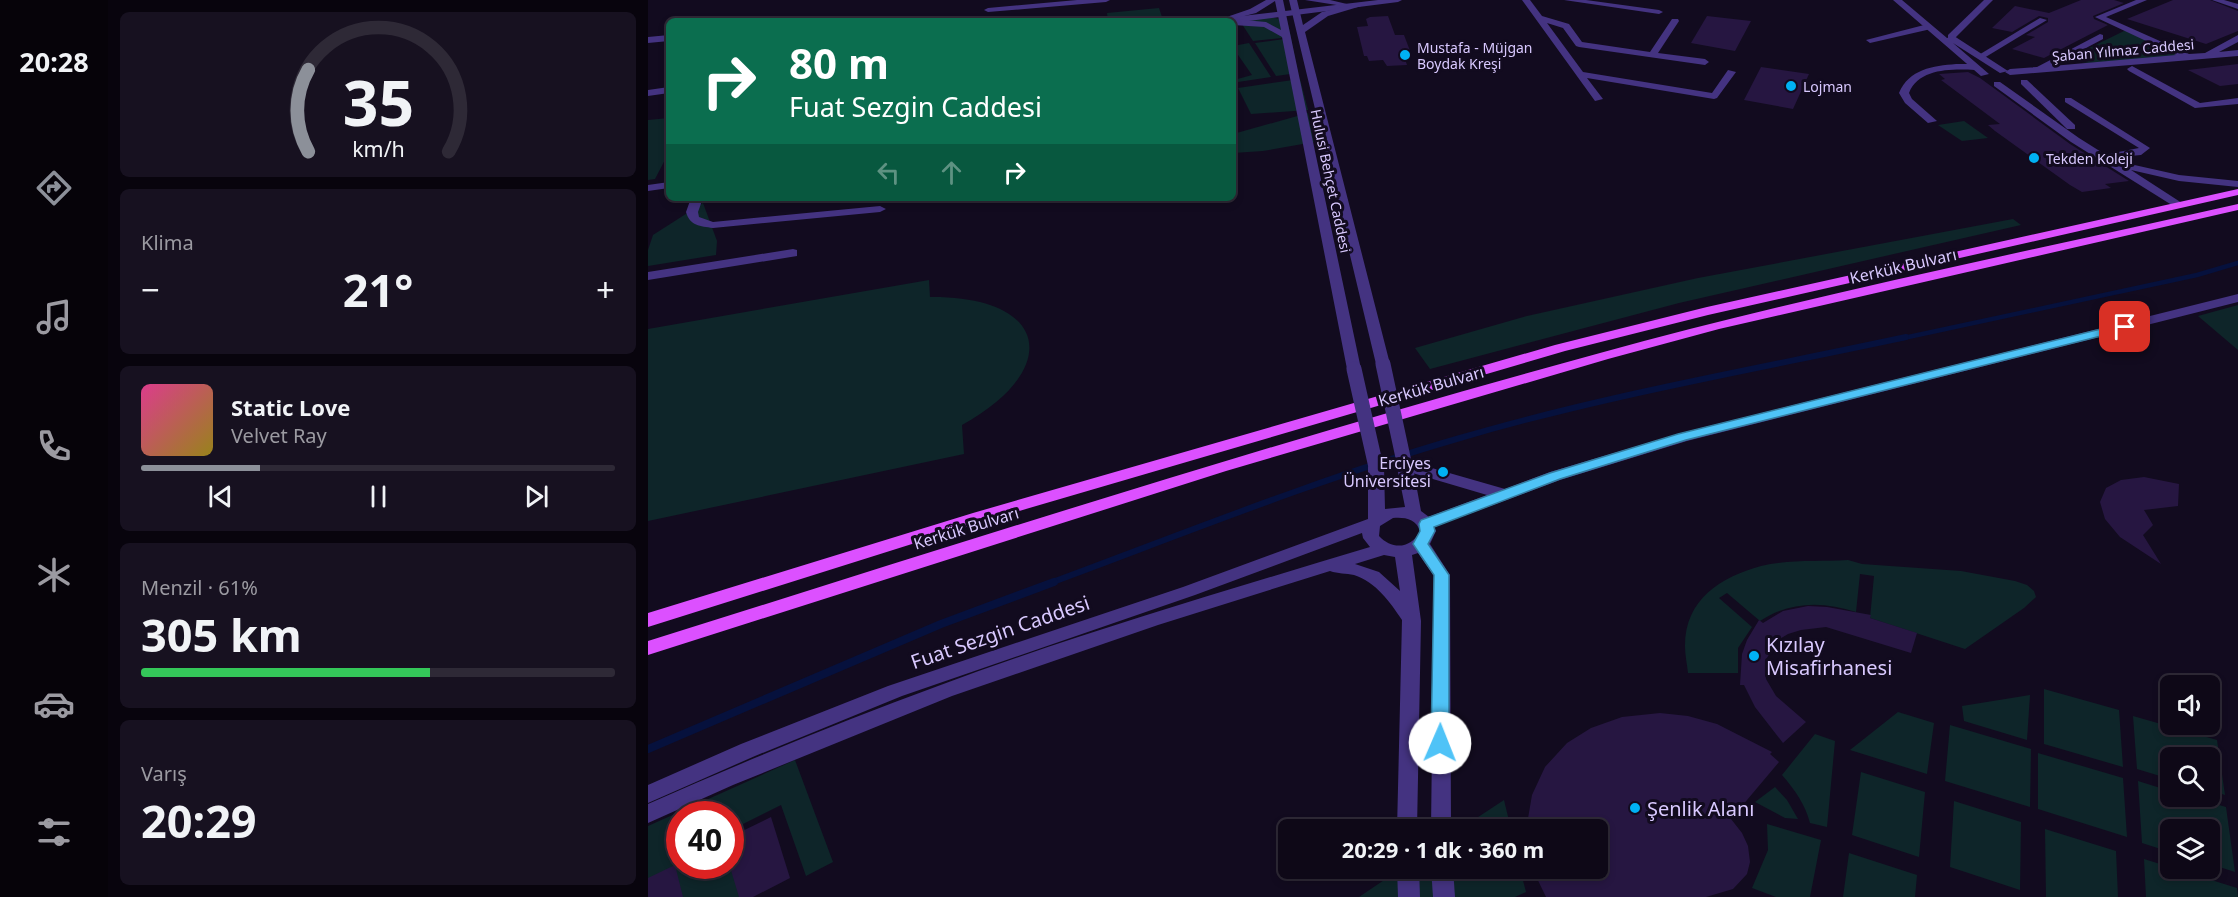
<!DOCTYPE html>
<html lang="tr">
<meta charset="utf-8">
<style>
:root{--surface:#0e0817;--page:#171120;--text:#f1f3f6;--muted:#9b9aa1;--line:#2e2936;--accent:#8c9099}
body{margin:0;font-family:"Noto Sans",sans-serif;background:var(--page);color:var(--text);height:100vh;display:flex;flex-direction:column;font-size:22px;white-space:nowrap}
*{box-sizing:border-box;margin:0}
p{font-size:20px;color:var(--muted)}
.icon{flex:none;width:33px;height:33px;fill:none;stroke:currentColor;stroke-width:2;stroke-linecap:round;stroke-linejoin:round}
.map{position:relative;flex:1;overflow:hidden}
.details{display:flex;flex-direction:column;gap:12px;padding:12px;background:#08040d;width:540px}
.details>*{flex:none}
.banner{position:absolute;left:18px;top:18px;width:570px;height:183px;border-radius:9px;box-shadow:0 3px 9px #0003,0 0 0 2px var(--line);background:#0b6e4f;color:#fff;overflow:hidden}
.fabs{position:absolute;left:1512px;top:675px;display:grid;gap:12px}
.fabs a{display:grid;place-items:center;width:60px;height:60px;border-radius:9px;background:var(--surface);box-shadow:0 3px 9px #0003,0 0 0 2px var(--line);font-size:30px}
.speed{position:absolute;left:18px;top:801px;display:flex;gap:12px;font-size:30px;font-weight:700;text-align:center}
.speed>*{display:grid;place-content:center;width:78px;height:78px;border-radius:50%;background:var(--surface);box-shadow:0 3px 9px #0003,0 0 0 2px var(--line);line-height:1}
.speed .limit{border:9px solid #d22;background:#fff;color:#111}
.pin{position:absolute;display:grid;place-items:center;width:51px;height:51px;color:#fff;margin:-26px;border-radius:12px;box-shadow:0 3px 9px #0006}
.me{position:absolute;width:66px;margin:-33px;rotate:1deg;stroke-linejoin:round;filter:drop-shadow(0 0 4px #0008)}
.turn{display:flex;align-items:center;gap:21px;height:126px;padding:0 24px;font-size:27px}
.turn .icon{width:78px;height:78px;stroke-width:2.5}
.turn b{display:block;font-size:42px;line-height:51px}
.lanes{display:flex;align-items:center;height:57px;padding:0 24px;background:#0003;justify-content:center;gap:30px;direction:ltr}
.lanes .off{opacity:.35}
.big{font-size:45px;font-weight:700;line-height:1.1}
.details .tile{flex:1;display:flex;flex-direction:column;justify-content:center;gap:9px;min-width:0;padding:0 21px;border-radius:9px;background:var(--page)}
.details .dial{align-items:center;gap:0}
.dial svg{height:156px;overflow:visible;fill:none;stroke:var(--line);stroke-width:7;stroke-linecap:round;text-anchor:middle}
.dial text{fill:var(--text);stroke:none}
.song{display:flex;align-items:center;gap:18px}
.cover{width:72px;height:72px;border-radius:9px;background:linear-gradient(135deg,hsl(330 70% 55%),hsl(50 70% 35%))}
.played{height:6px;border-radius:3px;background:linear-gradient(90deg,var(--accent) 25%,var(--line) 25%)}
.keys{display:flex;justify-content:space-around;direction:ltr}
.heat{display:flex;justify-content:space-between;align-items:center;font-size:33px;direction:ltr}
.charge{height:9px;border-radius:4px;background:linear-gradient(90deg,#34c759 61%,var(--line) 0)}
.trip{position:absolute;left:630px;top:819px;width:330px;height:60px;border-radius:9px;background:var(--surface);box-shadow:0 3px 9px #0003,0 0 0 2px var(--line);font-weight:700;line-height:60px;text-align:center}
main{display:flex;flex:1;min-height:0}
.dock{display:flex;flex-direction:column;width:108px;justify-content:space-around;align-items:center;background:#060309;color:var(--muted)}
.dock .icon{width:42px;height:42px}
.dock .active{color:var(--accent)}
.dock b{font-size:27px;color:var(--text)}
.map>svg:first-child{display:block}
.green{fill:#0e2529}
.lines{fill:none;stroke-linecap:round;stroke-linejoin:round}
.stream-far2{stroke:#06113d;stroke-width:4.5}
.stream-far1{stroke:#06113d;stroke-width:6}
.stream{stroke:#06113d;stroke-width:8}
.building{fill:#261641}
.minor{fill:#443381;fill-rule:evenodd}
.tertiary{fill:#443381;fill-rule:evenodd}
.primary{fill:#dc50ff;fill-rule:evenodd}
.tertiary-bridge{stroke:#443381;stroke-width:15}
.route{fill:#4fc3f7;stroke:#337fa1;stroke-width:1.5}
.poi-dot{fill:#00b1f4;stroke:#120b1f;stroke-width:2}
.labels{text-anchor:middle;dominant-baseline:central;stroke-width:6;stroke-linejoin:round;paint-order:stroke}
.far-poi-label{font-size:14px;fill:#d9c9ff;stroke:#120b1f;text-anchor:start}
.far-street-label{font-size:14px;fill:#d9c9ff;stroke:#120b1f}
.street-label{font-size:16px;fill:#d9c9ff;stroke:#120b1f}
.poi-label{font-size:16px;fill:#d9c9ff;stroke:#120b1f;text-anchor:end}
.near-street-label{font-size:20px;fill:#d9c9ff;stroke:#120b1f}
.near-poi-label{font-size:20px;fill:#d9c9ff;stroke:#120b1f;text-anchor:start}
</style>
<main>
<nav class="dock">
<b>20:28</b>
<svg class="icon active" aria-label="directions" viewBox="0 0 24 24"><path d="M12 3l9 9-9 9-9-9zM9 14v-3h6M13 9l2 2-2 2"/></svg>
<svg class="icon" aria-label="music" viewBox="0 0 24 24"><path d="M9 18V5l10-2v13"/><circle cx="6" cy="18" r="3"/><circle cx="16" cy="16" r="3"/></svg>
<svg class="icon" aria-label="phone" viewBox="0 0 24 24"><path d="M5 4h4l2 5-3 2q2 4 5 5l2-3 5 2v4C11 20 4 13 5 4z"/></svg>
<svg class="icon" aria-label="climate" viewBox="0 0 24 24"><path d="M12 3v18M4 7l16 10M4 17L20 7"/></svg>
<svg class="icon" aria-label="car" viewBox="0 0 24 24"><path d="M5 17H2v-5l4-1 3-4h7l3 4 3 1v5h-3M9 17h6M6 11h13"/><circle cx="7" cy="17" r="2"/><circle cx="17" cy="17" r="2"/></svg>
<svg class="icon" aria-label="filters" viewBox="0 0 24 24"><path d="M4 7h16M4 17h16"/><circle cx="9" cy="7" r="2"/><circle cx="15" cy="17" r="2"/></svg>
</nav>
<section class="details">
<div class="tile dial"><svg viewBox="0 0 100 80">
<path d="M14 69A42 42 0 1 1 86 69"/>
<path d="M14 69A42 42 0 0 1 14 27" stroke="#8c9099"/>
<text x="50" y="56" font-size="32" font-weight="700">35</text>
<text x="50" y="72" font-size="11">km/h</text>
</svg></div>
<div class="tile"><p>Klima</p>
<div class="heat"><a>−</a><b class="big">21°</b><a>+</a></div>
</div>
<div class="tile">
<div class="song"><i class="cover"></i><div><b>Static Love</b><p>Velvet Ray</p></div></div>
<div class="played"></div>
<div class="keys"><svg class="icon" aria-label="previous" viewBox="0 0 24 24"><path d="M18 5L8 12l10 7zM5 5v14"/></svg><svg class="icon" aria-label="pause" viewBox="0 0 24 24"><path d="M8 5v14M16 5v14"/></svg><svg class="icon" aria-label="next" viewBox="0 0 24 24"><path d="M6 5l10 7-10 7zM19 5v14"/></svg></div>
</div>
<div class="tile"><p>Menzil · 61%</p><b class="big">305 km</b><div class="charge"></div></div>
<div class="tile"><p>Varış</p><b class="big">20:29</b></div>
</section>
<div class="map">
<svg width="1590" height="897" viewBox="0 0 1590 897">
<rect width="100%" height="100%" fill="#120b1f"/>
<g class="green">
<polygon points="511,8 514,17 460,21 459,13"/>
<polygon points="620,17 639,20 643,37 605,41 592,21"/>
<polygon points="1478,30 1531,56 1442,63 1417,60"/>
<polygon points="643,38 650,73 628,76 607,43"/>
<polygon points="601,43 623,77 590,82 586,80 604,75 588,52 585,52 585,46"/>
<polygon points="652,79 660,110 603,114 590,88"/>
<polygon points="660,113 666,142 615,151 585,153 585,134"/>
<polygon points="21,118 21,152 7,179 0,180 0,120"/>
<polygon points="1316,121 1340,138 1314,141 1290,125"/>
<polygon points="55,203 69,241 68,255 0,266 0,250 5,235"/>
<polygon points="1365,219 1373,225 1031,303 782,369 767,348 879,316 1050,278"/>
<path d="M 281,280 L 282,297 C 401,296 415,369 314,425 L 316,454 L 0,521 L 0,329 Z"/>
<polygon points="1590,305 1590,350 1550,316"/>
<path d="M 1200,560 L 1214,564 L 1313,571 L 1367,581 L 1379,585 L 1386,591 L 1388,597 L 1376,608 L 1317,649 L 1222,618 L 1226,576 L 1212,574 L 1208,612 C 1175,601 1142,601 1112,621 L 1079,593 L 1071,598 L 1104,627 L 1090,648 L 1090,673 L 1040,673 C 1039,664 1037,655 1037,646 C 1037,599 1073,577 1113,566 C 1141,559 1172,562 1200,560 Z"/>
<polygon points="1396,689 1471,710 1475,767 1396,744"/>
<polygon points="1382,695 1379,740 1316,721 1314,706"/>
<polygon points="1250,712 1286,723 1279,774 1202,750"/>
<polygon points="1485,716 1569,740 1577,795 1562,790 1562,758 1522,758 1522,779 1489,769"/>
<polygon points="1302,725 1383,749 1382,807 1297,781"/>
<path d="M 1167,734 L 1187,741 L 1179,827 L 1162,823 C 1157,804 1147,790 1134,775 Z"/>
<polygon points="1390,753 1475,778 1479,837 1390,809"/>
<polygon points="147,760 185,862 158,876 133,805 83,830 82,814 32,814 32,866 82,866 97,897 0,897 0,826"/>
<polygon points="1213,772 1277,792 1271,857 1204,835"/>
<polygon points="1490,781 1522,791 1522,796 1543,797 1578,807 1587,872 1562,864 1562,830 1522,830 1522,852 1494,843"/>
<polygon points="1127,787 1139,800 1150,819 1137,818 1107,802"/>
<polygon points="856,800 863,829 812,829"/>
<polygon points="1306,801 1373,822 1372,890 1302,867"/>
<polygon points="1119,824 1173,840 1162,897 1128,897 1104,888 1120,850"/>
<polygon points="1397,829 1468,851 1470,897 1398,897"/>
<polygon points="1201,853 1269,875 1267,897 1195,897"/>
<polygon points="1496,859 1589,888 1590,897 1498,897"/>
<polygon points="754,868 872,869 878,892 867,897 711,897"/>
</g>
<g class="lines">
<polyline class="stream-far2" points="1251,339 1549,275 1590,263"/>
<path class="stream-far1" d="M 402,583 C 537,533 673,478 812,438 C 958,395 1109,369 1258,337"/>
<polyline class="stream" points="0,749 293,624 406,582"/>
</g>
<g class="building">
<polygon points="1433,0 1466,0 1476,3 1445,16 1446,19 1460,25 1396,58 1364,49 1387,37 1378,35 1400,22 1400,18 1391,16 1364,32 1344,28 1367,6 1401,13"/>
<polygon points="1525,0 1562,0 1590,11 1590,31 1558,44 1479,19"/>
<polygon points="740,16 747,35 756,35 764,56 756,56 759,65 739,66 735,60 721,61 719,56 716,56 709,27 720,26 718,19 722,17"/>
<polygon points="1059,16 1103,21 1087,51 1043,43"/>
<polygon points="1590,64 1590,84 1572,86 1540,70"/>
<polygon points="1113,67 1161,74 1145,109 1096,100"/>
<polygon points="1320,72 1332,78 1422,144 1481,181 1457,184 1463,188 1434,192 1422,185 1347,131 1340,125 1352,124 1293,80 1297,79 1291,74"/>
<polygon points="1496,477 1531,484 1530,506 1496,510 1505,525 1495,535 1513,564 1472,537 1457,519 1452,502 1458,488 1473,480"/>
<polygon points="1160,606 1179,607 1223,615 1222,618 1269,633 1263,653 1178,627 1153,630 1140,634 1130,640 1117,661 1118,679 1128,696 1158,722 1135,743 1107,707 1096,685 1092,685 1094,654 1099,640 1111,620 1115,623 1135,611"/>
<polygon points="1012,713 1040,716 1069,724 1124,752 1122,754 1131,762 1083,819 1094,833 1100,846 1102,862 1099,874 1085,889 1058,897 898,897 884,868 950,868 950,830 878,830 884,795 897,767 919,743 943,728 974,717"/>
<polygon points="123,817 142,878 105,897 91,897 82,867 82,837"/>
<polygon points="27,865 35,897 0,897 0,878"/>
</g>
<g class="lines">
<g class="minor">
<polygon points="429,0 462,0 458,2 340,12 336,10 340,8"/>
<polygon points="730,0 754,0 750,2 585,23 573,21 577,18"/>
<polygon points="874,0 882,0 894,16 921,24 934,42 1002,52 1024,19 1030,19 1031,21 1010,53 1057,59 1061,62 1057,65 931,47 928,46 915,28 899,23 935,72 1064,93 1080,70 1088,72 1069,98 1066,99 939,78 955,99 947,101"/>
<polygon points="916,0 938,0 1011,10 1015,12 1011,14"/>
<polygon points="1336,0 1345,0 1306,39 1300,39 1300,35"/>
<polygon points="1488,0 1499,0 1458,17 1541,54 1557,53 1590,35 1590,42 1571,52 1590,50 1590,56 1362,75 1357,72 1362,69 1389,67 1452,34 1455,35 1455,39 1404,66 1528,55 1447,17"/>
<polygon points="1564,0 1576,0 1590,4 1590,9"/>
<polygon points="1392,18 1399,20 1336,58 1329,56"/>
<polygon points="1280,24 1283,25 1283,29 1222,43 1218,40"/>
<polygon points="21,35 21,41 0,43 0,37"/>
<path d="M 1308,64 L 1327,64 L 1332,67 L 1327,70 C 1304,69 1271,68 1261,93 L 1264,99 L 1289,121 L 1280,123 L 1257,103 L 1251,93 C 1261,69 1285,66 1308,64 Z"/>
<polygon points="1484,66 1552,103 1590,98 1590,104 1547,108 1481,71 1479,69"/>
<polygon points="21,87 21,93 0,96 0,90"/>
<polygon points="1417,98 1423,98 1502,148 1493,155 1460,158 1460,154 1491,148 1417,102"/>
<polygon points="21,182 21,188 0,191 0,185"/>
<path d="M 43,198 L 55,198 L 50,212 L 51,217 L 65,222 L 232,206 L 238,209 L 232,212 L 65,228 C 52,226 42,226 38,212 Z"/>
<polygon points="145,249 149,250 149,256 0,280 0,272"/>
<polygon points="1590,294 1590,302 1039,441 912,480 778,530 772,528 770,524 772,520 839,495 751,469 748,465 756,460 857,489 902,472 1030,434"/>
</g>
<g class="tertiary">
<path d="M 618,0 L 635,0 L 713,369 L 706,373 L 699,369 L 634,37 L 616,27 L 585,25 L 585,21 L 567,21 L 602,9 ZM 627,1 L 633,30 L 618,22 L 585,19 L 608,13 Z"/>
<polygon points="641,0 649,0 655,25 674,12 716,2 720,4 680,16 657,32 742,364 740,367 730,367 728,364"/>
<polygon points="657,0 682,0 699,4 695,6"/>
<polygon points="1245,0 1254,0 1299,38 1306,36 1360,71 1352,73 1305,43 1341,74 1333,76"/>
<polygon points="1373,80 1379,80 1427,125 1427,129 1419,129 1373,84"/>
<polygon points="1346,82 1352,82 1431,138 1477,167 1482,164 1531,175 1590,181 1590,187 1531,181 1483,170 1537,205 1531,208 1527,207 1423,142 1346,86"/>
<path d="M 756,457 L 764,462 L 773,511 L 781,517 L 788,531 L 782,544 L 802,575 L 803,830 L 783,830 L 786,576 L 770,553 L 764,555 L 773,621 L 769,830 L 749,830 L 754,620 C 742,602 728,582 706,575 C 698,573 690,574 682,571 L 510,625 L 304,696 L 85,785 L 0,823 L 0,804 C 95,762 192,722 290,686 C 432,633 577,591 722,547 L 715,538 L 714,533 L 547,595 L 254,696 L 107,756 L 0,803 L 0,785 L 93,744 L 240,686 L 535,587 L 720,519 L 720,467 L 723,463 L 728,462 L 736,467 L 737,509 L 757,507 L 748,462 ZM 745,518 C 757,517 768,519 772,531 C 763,549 744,550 731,536 L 732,526 ZM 736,555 L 747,557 L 752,591 L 731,572 L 707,564 Z"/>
<polygon points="749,868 771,868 772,897 750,897"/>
<polygon points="783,868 805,868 807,897 785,897"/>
</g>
<g class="primary">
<polygon points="1590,189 1590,195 1060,315 917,351 337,521 0,627 0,613 325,513 907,345 1059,307"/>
<path d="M 1590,204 L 1590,210 L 1071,329 L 960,359 L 578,471 L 0,655 L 0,641 C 316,542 632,440 952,353 C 1163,295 1377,252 1590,204 Z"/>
</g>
<g class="tertiary-bridge">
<polyline points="735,364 756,462"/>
<polyline points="706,369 728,467"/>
</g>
</g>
<polygon class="route" points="1477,323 1483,327 1481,329 1038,440 912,479 786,527 787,531 780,544 801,575 801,743 798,748 792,751 786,748 783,743 786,575 765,544 772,531 771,524 773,520 902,473 1030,434"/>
<g class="poi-dot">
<circle cx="757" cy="55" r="6"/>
<circle cx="1143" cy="86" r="6"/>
<circle cx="1386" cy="158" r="6"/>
<circle cx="795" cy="472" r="6"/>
<circle cx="1106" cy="656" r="6"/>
<circle cx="987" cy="808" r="6"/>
</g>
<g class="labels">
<g class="far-poi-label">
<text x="769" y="47">Mustafa - Müjgan<tspan x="769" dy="16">Boydak Kreşi</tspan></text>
<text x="1155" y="86">Lojman</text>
<text x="1398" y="158">Tekden Koleji</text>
</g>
<g class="far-street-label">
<text transform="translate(1475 50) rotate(-5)">Şaban Yılmaz Caddesi</text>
<text transform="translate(683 181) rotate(78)">Hulusi Behçet Caddesi</text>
</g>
<g class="street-label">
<text transform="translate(1255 266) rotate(-13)">Kerkük Bulvarı</text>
<text transform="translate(783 386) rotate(-16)">Kerkük Bulvarı</text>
<text transform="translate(318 528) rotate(-17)">Kerkük Bulvarı</text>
</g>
<g class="poi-label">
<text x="783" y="463">Erciyes<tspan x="783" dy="18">Üniversitesi</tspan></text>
</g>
<g class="near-street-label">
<text transform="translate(352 632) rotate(-19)">Fuat Sezgin Caddesi</text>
</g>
<g class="near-poi-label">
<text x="1118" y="644">Kızılay<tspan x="1118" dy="23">Misafirhanesi</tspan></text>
<text x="999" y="808">Şenlik Alanı</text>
</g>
</g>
</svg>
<div class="fabs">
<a><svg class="icon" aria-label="sound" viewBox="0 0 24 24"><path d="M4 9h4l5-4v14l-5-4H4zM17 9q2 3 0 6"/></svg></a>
<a><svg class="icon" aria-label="search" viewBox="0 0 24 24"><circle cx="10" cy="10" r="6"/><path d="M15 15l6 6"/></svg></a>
<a><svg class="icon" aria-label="layers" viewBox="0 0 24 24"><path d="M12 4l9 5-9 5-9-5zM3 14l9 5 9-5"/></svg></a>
</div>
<div class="speed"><div class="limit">40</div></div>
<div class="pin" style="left:1477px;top:327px;background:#d93025"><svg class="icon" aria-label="arrive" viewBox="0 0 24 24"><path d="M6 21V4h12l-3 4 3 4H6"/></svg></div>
<svg class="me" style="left:792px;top:743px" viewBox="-20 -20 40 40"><circle r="19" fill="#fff"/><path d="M0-13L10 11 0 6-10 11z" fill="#4fc3f7"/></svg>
<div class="trip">20:29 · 1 dk · 360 m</div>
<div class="banner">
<div class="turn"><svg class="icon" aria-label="right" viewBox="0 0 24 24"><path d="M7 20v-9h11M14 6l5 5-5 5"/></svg><div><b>80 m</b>Fuat Sezgin Caddesi</div></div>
<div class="lanes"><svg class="icon off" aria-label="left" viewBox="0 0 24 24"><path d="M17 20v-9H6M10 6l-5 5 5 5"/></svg><svg class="icon off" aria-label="ahead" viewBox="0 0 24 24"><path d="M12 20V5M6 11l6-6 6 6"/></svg><svg class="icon" aria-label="right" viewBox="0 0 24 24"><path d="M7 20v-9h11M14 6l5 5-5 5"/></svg></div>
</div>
</div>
</main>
